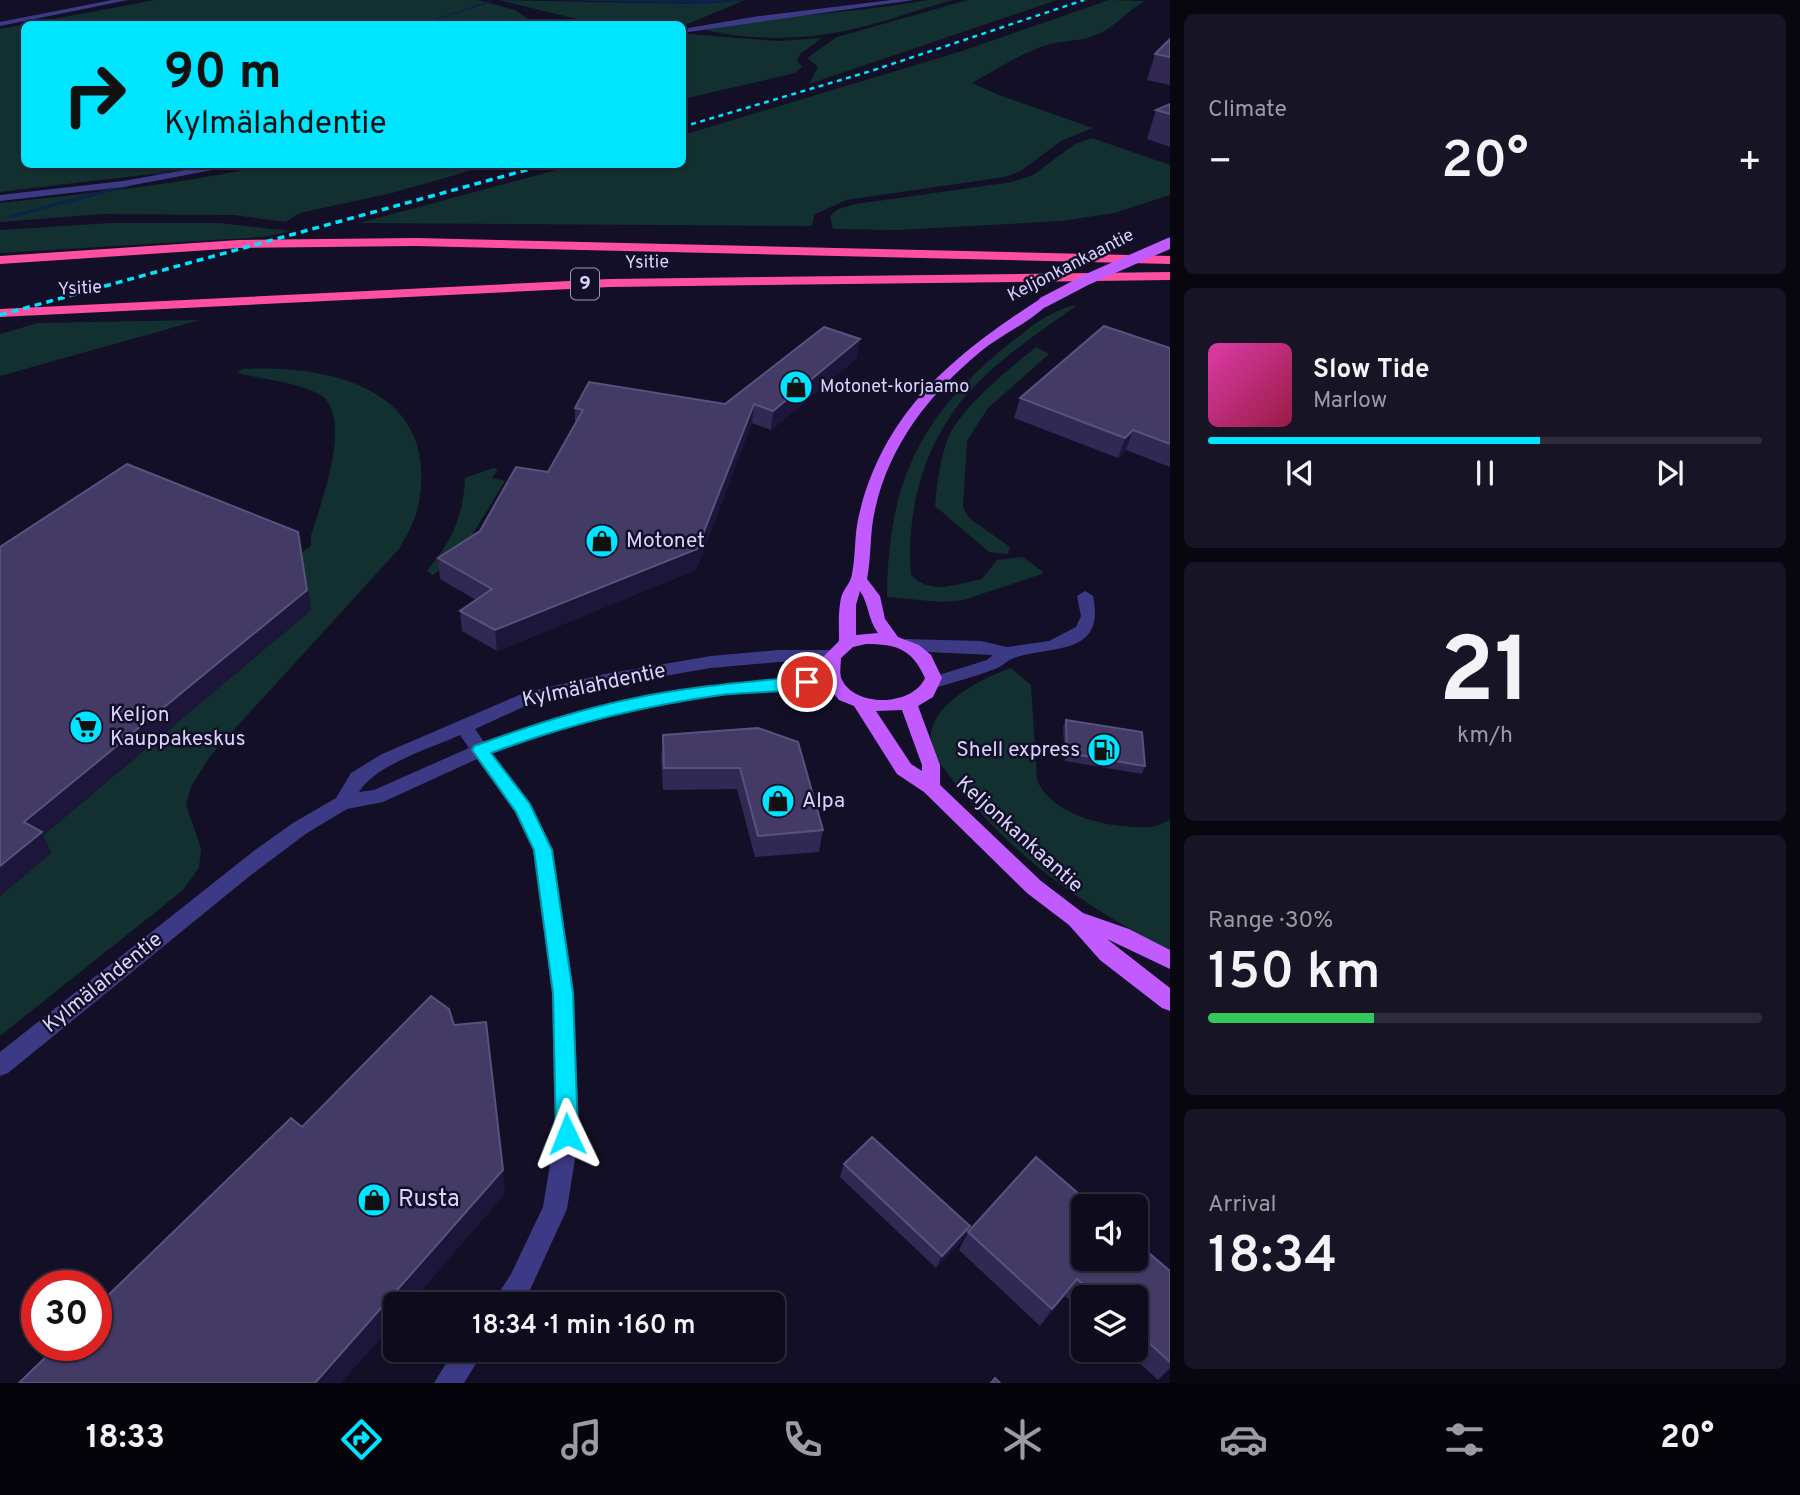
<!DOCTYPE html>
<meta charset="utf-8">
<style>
:root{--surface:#0e0b1c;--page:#171425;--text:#f1f3f6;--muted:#9b9ba3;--line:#2e2b3b;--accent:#00e5ff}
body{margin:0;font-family:Overpass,sans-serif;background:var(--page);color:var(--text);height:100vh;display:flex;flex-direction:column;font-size:26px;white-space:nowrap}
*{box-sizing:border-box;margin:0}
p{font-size:23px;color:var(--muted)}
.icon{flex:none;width:38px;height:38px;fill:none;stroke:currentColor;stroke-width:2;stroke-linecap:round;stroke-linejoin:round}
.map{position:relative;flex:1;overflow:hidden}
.side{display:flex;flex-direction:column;gap:14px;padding:14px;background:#08060f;width:630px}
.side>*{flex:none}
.hud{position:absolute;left:21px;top:21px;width:665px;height:147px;border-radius:10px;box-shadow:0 2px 5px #0004,0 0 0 2px var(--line);background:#00e5ff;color:#111;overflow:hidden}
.fabs{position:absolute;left:1071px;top:1194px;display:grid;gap:14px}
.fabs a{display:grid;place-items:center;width:77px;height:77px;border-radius:10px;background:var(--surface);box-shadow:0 2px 5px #0004,0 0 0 2px var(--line);font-size:35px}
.speed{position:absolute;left:21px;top:1270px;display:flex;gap:14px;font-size:35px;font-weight:700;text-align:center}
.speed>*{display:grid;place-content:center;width:91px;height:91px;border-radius:50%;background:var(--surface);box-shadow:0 2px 5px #0004,0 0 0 2px var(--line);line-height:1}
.speed .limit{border:10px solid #d22;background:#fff;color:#111}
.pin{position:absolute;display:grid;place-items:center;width:60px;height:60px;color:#fff;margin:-30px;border:4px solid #fff;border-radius:50%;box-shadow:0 2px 7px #0007}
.me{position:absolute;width:77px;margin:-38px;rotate:358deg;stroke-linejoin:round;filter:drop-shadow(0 0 5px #0008)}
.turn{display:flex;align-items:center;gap:24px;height:147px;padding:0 28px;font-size:32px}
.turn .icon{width:91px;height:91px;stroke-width:2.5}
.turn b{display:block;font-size:49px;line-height:60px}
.big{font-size:52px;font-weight:600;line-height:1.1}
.side .widget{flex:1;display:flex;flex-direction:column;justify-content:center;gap:10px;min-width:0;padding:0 24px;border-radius:10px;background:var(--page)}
.side .dial{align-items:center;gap:0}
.dial b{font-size:91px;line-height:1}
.song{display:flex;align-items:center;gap:21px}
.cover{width:84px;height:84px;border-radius:10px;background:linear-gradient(135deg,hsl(320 70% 55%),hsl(340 70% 35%))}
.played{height:7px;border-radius:4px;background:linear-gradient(90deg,var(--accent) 60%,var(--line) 60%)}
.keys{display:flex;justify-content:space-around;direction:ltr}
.heat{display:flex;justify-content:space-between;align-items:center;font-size:38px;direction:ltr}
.charge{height:10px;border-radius:5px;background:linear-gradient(90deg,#34c759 30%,var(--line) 0)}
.trip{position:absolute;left:383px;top:1292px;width:402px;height:70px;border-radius:10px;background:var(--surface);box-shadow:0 2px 5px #0004,0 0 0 2px var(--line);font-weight:600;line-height:70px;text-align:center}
.menu{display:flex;height:112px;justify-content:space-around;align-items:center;background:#06040b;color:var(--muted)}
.menu .icon{width:49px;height:49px}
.menu .on{color:var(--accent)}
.menu b{font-size:32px;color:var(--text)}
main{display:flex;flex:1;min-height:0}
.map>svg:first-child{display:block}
.green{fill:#12302f}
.water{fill:#0c2248}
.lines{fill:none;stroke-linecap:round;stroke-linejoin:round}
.stream{fill:#0c2248;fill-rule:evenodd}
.minor{fill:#3d3a85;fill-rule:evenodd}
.major{fill:#c25bff;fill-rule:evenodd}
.highway{fill:#ff4fa3;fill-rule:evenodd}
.rail-far1{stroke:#00e5ff;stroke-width:2.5;stroke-dasharray:5 4.5;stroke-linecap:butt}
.rail{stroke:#00e5ff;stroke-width:3.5;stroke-dasharray:7 5;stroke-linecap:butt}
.major-bridge{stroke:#c25bff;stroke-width:11}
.wall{fill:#312854}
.shaded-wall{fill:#1d163a}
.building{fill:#433a66;stroke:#5a527e;stroke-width:2}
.route{fill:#00e5ff;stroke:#0095a6;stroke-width:2}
.labels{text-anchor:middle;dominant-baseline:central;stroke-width:5;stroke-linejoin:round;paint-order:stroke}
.far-street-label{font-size:18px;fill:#d9d4ff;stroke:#130f26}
.far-poi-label{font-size:18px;fill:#d9d4ff;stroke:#130f26;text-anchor:start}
.shield{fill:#130f26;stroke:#9e99be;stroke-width:2}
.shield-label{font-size:19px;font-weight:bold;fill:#d9d4ff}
.poi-label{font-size:21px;fill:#d9d4ff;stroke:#130f26;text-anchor:start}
.street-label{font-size:21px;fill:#d9d4ff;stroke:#130f26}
.near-poi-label{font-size:24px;fill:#d9d4ff;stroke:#130f26;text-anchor:start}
</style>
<main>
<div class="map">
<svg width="1170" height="1383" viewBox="0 0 1170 1383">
<rect width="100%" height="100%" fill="#130f26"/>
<g class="green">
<polygon points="155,0 478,0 515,10 536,24 24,24 24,164 207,165 184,170 0,192 0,29"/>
<polygon points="499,0 701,4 745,0 683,26 581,24 589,22"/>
<path d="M 928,0 L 953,0 C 913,11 869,28 828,34 C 788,40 744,39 705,30 C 779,14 854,14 928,0 Z"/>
<polygon points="968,0 1057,0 809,84 818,67 807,58 837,37"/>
<path d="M 1109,0 L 1145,1 C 1125,12 1116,28 1093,36 C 1079,41 1064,41 1050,44 C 1023,52 997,69 972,83 L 999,95 L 1093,128 L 1061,141 L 1021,171 L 1005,177 L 846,200 L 814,215 L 812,226 L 359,223 L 575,165 L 682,164 L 683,135 L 962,51 Z"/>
<polygon points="689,34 778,41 822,38 800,54 797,60 802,67 795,73 683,99 683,37"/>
<polygon points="1092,138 1170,165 1170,195 1114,213 1062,221 899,230 833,229 830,216 838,209 856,204 1012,182 1033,175 1075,144"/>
<path d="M 266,165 L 490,165 L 392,193 L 300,213 L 285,222 L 234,215 L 102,214 L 0,222 L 0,203 C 89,193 179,185 266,165 Z"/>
<polygon points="111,223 219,223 291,231 263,237 0,253 0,230"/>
<path d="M 1077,305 C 1047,327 1015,348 988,373 C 930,424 905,500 911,575 C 932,596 956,584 982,579 L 997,560 L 1023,557 L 1043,572 L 1042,574 L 963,600 L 942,602 L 887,597 C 888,483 919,416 1009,344 C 1029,328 1052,309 1077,305 Z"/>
<polygon points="200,320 0,376 0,334 38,323"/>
<path d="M 1036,347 L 1049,354 L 988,408 L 967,441 L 963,507 L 969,518 L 1010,547 L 1008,554 L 989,552 L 935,506 C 937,484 940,457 949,436 C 962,406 1011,368 1036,347 Z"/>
<path d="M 242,369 C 336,364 445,392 417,511 C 414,524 405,537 399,549 L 210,756 L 191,787 L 186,805 L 201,848 L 199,868 L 182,891 L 0,1036 L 0,896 L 51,853 L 34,843 L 311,610 L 302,552 L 311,546 L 311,536 C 320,504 357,412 317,393 C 293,382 263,379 237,373 Z"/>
<path d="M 493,468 L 498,469 L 492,478 L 505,481 L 472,535 L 470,545 L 433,575 L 427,571 C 452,540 463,518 465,478 Z"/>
<path d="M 1011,668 L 1031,685 L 1037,780 C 1052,817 1113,829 1149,827 C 1156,827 1163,823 1170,820 L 1170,951 C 1084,905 1017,861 956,784 C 948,774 933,757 931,743 C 926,706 982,678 1011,668 Z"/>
</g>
<polygon class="water" points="552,0 747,0 701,4"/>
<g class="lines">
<g class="stream">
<polygon points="489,1 492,2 424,24 419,24"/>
<polygon points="184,164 193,164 157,176 152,175"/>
<polygon points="126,184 129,186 128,187 11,218 8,216"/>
</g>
<g class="minor">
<polygon points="112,0 128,0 0,26 0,22"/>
<polygon points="891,0 914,0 682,33 682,29 759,16"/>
<polygon points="219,164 244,164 123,187 0,201 0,195 123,181"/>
<path d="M 1085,591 L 1093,596 C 1106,657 1051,645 1014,658 C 1007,660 1002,667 995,669 C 977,676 957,681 938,687 L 932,689 L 923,683 L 926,679 L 987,660 L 993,655 L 906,651 L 898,645 L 906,639 L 981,641 L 1007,647 L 1049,641 L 1076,627 L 1081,616 L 1077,596 Z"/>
<path d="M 778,650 L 832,650 L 840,656 L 832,662 L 778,662 L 711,668 L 605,686 L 534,702 L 475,729 L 484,742 C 603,700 709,680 835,676 L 844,682 C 836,693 786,689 771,690 C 675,699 583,719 492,753 L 530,803 L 553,850 L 574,993 L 579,1134 L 567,1209 L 529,1292 L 521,1304 L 492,1304 L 511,1274 L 543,1207 L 555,1134 L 552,993 L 533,850 L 515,812 L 477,759 L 383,802 L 347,809 L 307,833 L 251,875 L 8,1073 L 0,1076 L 0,1052 L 255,850 L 293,823 L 336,798 L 351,773 L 382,754 L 524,693 L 605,674 L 711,656 ZM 460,735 L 469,748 L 374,790 L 359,792 C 375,765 431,748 460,735 Z"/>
<polygon points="455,1349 485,1349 464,1383 434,1383"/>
</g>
<path class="major" d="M 1040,299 L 1050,302 C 1031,322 1002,334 980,352 C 927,396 885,450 873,520 C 870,539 871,559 867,579 L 880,596 L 885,619 L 898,637 L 919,645 L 931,655 L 942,678 L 933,697 L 918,706 L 940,765 L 940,785 L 1041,881 L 1083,913 L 1129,929 L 1170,950 L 1170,969 L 1107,939 L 1170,988 L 1170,1011 L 1162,1008 L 1100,960 L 1069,925 L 1027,893 L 924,792 L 897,774 L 854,706 L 839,700 L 826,684 L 824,679 L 824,656 L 839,641 C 839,627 838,612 841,598 C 843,589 851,583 852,574 C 856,555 854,535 859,515 C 884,411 954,355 1040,299 ZM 860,591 C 869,604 868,620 878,633 L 856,635 L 856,605 ZM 866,644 C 897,644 912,649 925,678 C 913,706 856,708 842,680 C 839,674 841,664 841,658 L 853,647 ZM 902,710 L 922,765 L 922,771 L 911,764 L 876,711 Z"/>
<g class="highway">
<polygon points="416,238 1170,256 1170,264 416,246 239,248 0,264 0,256 239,240"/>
<polygon points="1170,272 1170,280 610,287 0,317 0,309 610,279"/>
</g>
<polyline class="rail-far1" points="682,127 871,71 1084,0"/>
<polyline class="rail" points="0,315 548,164"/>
<polyline class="major-bridge" points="1044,302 1088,279 1170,243"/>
</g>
<g class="wall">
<polygon points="1170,39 1170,85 1147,80 1155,54"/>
<polygon points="1170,104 1170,147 1147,139 1156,110"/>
<polygon points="1170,348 1170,467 1126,450 1118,458 1014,418 1020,398"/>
<polygon points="857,358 771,430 752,423 696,570 497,651 462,631 460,611 476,600 440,579 438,558 480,531 548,472 575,424 575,408 725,404"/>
<polygon points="1066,720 1145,766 1142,774 1065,761 1063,727"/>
<polygon points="663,735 798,742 823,830 819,852 755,857 737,789 663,790 661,757"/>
<polygon points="844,1164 964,1238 936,1268 840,1177"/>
<polygon points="968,1232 1170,1271 1170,1368 1158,1380 1124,1349 1136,1349 1136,1297 1083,1297 1083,1312 1065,1296 1040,1326 959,1250"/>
</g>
<g class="shaded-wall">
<polygon points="860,339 857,358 771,430 773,411"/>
<polygon points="754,404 752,423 696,570 497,651 495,630"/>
<polygon points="1133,430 1126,450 1118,458 1125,438"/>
<polygon points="298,532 311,610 43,835 51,853 0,896 0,866 24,822"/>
<polygon points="503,1170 505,1194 410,1304 396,1304 396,1321 341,1383 315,1383"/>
<polygon points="970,1226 964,1238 936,1268 942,1256"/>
<polygon points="1077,1279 1065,1296 1040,1326 1052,1309"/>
</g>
<g class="building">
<polygon points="1170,39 1170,57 1155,54"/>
<polygon points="1170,104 1170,114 1156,110"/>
<polygon points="1104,326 1170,348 1170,444 1133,430 1125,438 1020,398"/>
<polygon points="824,327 860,339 773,411 754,404 697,549 495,630 460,611 492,589 438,558 480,531 516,467 548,472 583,410 575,408 589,382 725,404"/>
<polygon points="127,464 298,532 307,590 24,822 42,832 0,866 0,547"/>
<polygon points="1066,720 1142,732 1145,766 1067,753"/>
<polygon points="758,728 798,742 823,830 758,836 740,768 664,768 663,735"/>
<polygon points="431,996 449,1009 454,1025 486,1022 503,1170 315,1383 19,1383 57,1346 96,1346 96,1307 291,1118 302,1127"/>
<polygon points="872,1137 970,1226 942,1256 844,1164"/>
<polygon points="1036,1157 1093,1206 1083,1206 1083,1258 1136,1258 1136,1242 1170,1271 1170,1362 1136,1331 1136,1297 1097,1297 1077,1279 1052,1309 968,1232"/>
<polygon points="995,1378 1000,1383 991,1383"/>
</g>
<path class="route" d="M 807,676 L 812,678 L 814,682 L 812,686 C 783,694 751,691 721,695 C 642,706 566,725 491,753 L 530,804 L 552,850 L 573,993 L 578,1134 L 575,1141 L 567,1144 L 559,1141 L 556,1134 L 553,993 L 534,850 L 516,812 L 472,750 L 474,746 C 527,727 580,709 635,698 C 691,686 749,682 807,676 Z"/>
<defs>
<symbol id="shop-disc" viewBox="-11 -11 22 22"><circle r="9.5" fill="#00e5ff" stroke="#130f26"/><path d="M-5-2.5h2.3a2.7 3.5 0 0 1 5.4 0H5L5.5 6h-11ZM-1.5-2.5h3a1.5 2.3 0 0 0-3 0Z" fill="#111"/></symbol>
<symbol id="supermarket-disc" viewBox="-11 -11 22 22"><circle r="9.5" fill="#00e5ff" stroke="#130f26"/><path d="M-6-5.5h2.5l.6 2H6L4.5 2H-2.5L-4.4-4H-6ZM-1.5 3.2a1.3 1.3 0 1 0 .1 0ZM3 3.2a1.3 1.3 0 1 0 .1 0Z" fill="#111"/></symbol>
<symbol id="fuel-disc" viewBox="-11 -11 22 22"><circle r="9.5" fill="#00e5ff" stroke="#130f26"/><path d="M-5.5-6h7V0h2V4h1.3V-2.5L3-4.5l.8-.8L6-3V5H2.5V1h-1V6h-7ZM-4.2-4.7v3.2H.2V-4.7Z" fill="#111"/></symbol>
</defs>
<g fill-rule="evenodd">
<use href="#shop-disc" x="777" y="368" width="38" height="38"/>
<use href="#shop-disc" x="583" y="522" width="38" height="38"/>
<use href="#supermarket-disc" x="67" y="708" width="38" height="38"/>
<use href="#fuel-disc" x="1085" y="731" width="38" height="38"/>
<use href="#shop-disc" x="759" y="782" width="38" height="38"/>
<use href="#shop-disc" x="355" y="1181" width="38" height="38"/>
</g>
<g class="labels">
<g class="far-street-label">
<text transform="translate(647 263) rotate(-1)">Ysitie</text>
<text transform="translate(1071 266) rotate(-27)">Keljonkankaantie</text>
<text transform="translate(80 289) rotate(-3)">Ysitie</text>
</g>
<g class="far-poi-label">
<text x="820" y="387">Motonet-korjaamo</text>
</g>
<rect class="shield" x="571" y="268.5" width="28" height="31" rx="5"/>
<g class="shield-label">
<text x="585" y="284">9</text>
</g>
<g class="poi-label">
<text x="626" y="541">Motonet</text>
<text x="110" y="715">Keljon<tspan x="110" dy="24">Kauppakeskus</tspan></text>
<text x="1080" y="750" text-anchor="end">Shell express</text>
<text x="802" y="801">Alpa</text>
</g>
<g class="street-label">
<text transform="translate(594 686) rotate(-12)">Kylmälahdentie</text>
<text transform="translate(1019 835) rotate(42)">Keljonkankaantie</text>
<text transform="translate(103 983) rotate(-39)">Kylmälahdentie</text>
</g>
<g class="near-poi-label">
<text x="398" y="1200">Rusta</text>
</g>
</g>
</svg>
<div class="fabs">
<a><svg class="icon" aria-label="sound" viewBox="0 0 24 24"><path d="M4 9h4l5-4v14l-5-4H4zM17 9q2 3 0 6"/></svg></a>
<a><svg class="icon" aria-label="layers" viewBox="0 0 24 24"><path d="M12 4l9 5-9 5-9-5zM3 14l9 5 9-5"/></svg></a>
</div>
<div class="speed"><div class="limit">30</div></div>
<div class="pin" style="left:807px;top:682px;background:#d93025"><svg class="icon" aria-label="arrive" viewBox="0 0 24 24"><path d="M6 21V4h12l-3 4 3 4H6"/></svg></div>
<svg class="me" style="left:567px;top:1134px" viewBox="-20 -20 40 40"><path d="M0-17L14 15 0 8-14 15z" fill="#00e5ff" stroke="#fff" stroke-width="4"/></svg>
<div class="trip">18:34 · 1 min · 160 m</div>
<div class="hud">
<div class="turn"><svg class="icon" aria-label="right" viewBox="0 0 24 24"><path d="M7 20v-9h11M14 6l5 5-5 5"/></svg><div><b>90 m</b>Kylmälahdentie</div></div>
</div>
</div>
<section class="side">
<div class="widget"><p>Climate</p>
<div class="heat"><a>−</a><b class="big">20°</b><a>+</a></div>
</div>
<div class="widget">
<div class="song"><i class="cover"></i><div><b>Slow Tide</b><p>Marlow</p></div></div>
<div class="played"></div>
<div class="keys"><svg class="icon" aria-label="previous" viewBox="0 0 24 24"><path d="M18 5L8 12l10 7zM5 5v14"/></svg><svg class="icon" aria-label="pause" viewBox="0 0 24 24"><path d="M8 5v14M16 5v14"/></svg><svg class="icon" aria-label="next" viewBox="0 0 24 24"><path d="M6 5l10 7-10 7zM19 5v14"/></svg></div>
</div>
<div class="widget dial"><b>21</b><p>km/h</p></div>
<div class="widget"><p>Range · 30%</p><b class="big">150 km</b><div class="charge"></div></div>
<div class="widget"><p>Arrival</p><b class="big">18:34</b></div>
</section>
</main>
<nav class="menu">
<b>18:33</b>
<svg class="icon on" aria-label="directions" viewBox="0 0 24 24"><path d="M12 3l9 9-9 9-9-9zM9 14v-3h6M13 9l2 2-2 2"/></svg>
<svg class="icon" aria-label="music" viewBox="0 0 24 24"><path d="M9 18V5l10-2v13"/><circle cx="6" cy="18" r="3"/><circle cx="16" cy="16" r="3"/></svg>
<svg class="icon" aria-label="phone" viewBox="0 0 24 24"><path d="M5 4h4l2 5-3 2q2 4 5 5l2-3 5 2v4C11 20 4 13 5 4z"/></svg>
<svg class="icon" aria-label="climate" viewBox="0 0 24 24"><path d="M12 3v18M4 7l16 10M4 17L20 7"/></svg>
<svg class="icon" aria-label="car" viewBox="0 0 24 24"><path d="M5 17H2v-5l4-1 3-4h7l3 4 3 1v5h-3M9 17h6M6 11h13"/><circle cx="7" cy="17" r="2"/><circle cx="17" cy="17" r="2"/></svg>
<svg class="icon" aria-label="filters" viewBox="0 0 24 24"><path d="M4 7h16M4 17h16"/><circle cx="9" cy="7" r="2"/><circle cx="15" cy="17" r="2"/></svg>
<b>20°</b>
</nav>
